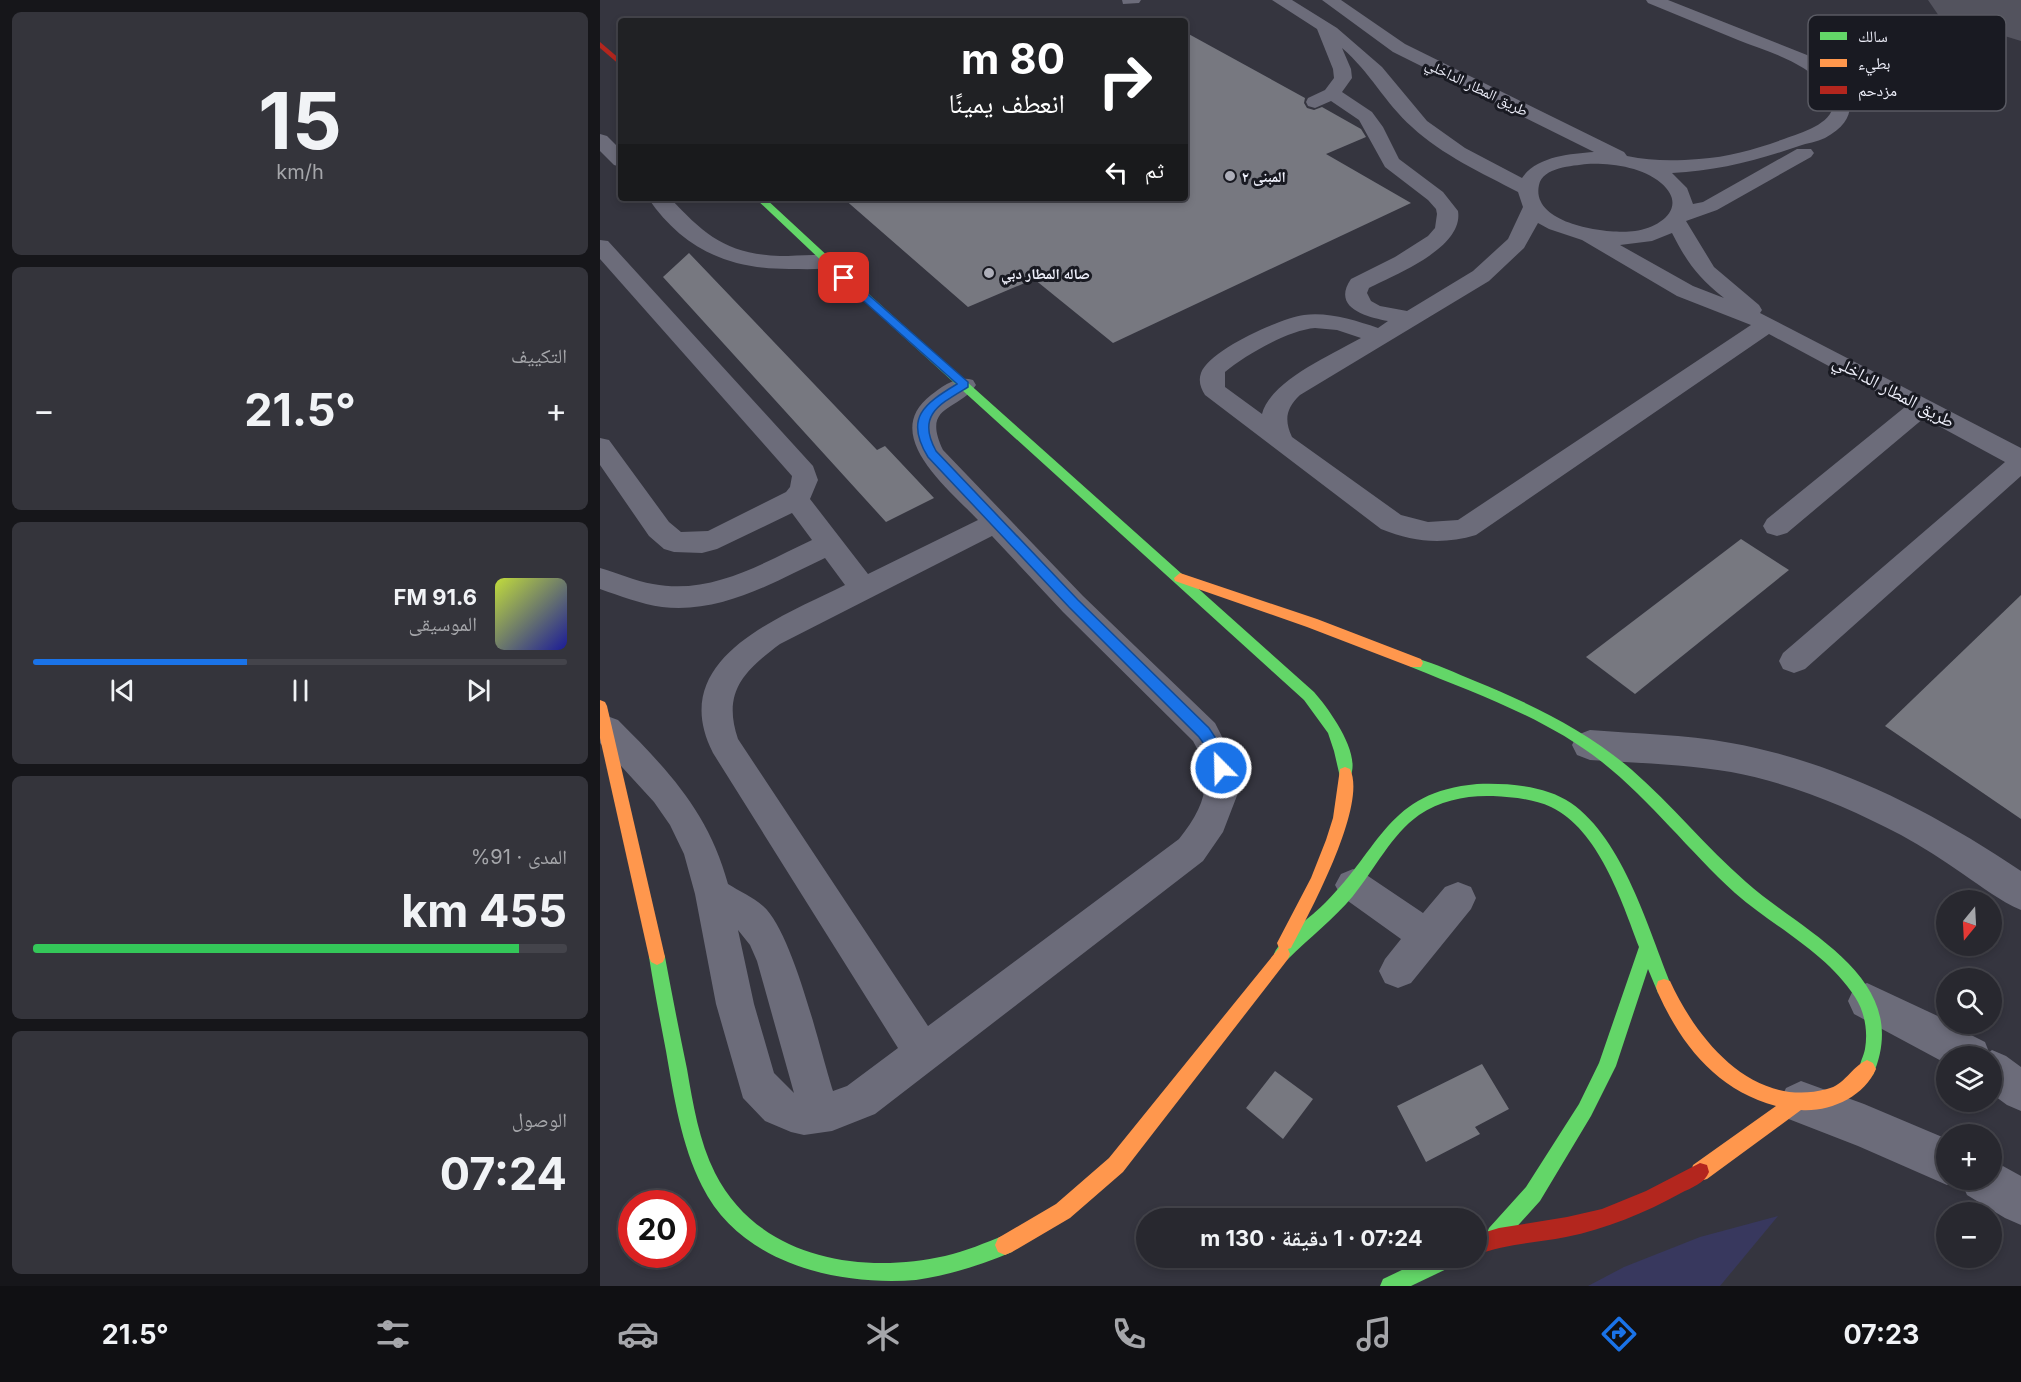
<!DOCTYPE html>
<html lang="ar">
<meta charset="utf-8">
<style>
:root{--surface:#28282f;--page:#34343b;--text:#f1f3f6;--muted:#a5a6aa;--line:#44444b;--accent:#1a73e8}
body{margin:0;font-family:Inter,"Noto Naskh Arabic",sans-serif;background:var(--page);color:var(--text);direction:rtl;height:100vh;display:flex;flex-direction:column;font-size:22px;white-space:nowrap}
*{box-sizing:border-box;margin:0}
p{font-size:20px;color:var(--muted)}
.icon{flex:none;width:33px;height:33px;fill:none;stroke:currentColor;stroke-width:2;stroke-linecap:round;stroke-linejoin:round}
.map{position:relative;flex:1;overflow:hidden;direction:ltr}
.sheet{display:flex;flex-direction:column;gap:12px;padding:12px;background:#16161a;width:600px}
.sheet>*{flex:none}
.guide{position:absolute;left:18px;top:18px;width:570px;height:183px;border-radius:6px;box-shadow:0 3px 9px #0003,0 0 0 2px var(--line);direction:rtl;background:#202124;color:#fff;overflow:hidden}
.needle{width:39px;rotate:198deg}
.buttons{position:absolute;left:1336px;top:890px;display:grid;gap:12px}
.buttons a{display:grid;place-items:center;width:66px;height:66px;border-radius:50%;background:var(--surface);box-shadow:0 3px 9px #0003,0 0 0 2px var(--line);font-size:30px}
.speed{position:absolute;left:18px;top:1190px;display:flex;gap:12px;font-size:30px;font-weight:700;text-align:center}
.speed>*{display:grid;place-content:center;width:78px;height:78px;border-radius:50%;background:var(--surface);box-shadow:0 3px 9px #0003,0 0 0 2px var(--line);line-height:1}
.speed .limit{border:9px solid #d22;background:#fff;color:#111}
.pin{position:absolute;display:grid;place-items:center;width:51px;height:51px;color:#fff;margin:-26px;border-radius:12px;box-shadow:0 3px 9px #0006}
.me{position:absolute;width:66px;margin:-33px;rotate:337deg;stroke-linejoin:round;filter:drop-shadow(0 0 4px #0008)}
.turn{display:flex;align-items:center;gap:21px;height:126px;padding:0 24px;font-size:27px}
.turn .icon{width:78px;height:78px;stroke-width:2.5}
.turn b{display:block;font-size:42px;line-height:51px}
.then{display:flex;align-items:center;height:57px;padding:0 24px;background:#0003;gap:12px;font-size:22px}
.big{font-size:45px;font-weight:700;line-height:1.1}
.sheet .widget{flex:1;display:flex;flex-direction:column;justify-content:center;gap:9px;min-width:0;padding:0 21px;border-radius:9px;background:var(--page)}
.sheet .dial{align-items:center;gap:0}
.dial b{font-size:78px;line-height:1}
.song{display:flex;align-items:center;gap:18px}
.cover{width:72px;height:72px;border-radius:9px;background:linear-gradient(135deg,hsl(70 70% 55%),hsl(240 70% 35%))}
.played{height:6px;border-radius:3px;background:linear-gradient(90deg,var(--accent) 40%,var(--line) 40%)}
.keys{display:flex;justify-content:space-around;direction:ltr}
.heat{display:flex;justify-content:space-between;align-items:center;font-size:33px;direction:ltr}
.charge{height:9px;border-radius:4px;background:linear-gradient(90deg,#34c759 91%,var(--line) 0)}
.trip{position:absolute;left:536px;top:1208px;width:351px;height:60px;border-radius:30px;background:var(--surface);box-shadow:0 3px 9px #0003,0 0 0 2px var(--line);font-weight:700;line-height:60px;text-align:center;direction:rtl}
.tabs{display:flex;height:96px;justify-content:space-around;align-items:center;background:#101013;color:var(--muted)}
.tabs .icon{width:42px;height:42px}
.tabs .active{color:var(--accent)}
.tabs b{font-size:27px;color:var(--text)}
main{display:flex;flex:1;min-height:0}
.map>svg:first-child{display:block}
.green{fill:#38385e}
.lines{fill:none;stroke-linecap:round;stroke-linejoin:round}
.taxiway{fill:#53535e;fill-rule:evenodd}
.building{fill:#777880}
.lane{fill:#6c6c7a;fill-rule:evenodd}
.street{fill:#6c6c7a;fill-rule:evenodd}
.fast{fill:#63d668;fill-rule:evenodd}
.slow{fill:#ff974d;fill-rule:evenodd}
.jam{fill:#b3261e;fill-rule:evenodd}
.route{fill:#1a73e8;stroke:#114b97;stroke-width:1.5}
.poi-dot{fill:#adaeb9;stroke:#191a22;stroke-width:2}
.labels{text-anchor:middle;dominant-baseline:central;stroke-width:6;stroke-linejoin:round;paint-order:stroke}
.far-street-label{font-size:15px;fill:#eeeffa;stroke:#191a22}
.far-poi-label{font-size:15px;font-weight:bold;fill:#eeeffa;stroke:#191a22;text-anchor:start}
.street-label{font-size:18px;fill:#eeeffa;stroke:#191a22}
.key{fill:#191a22;stroke:#595a63;stroke-width:1.5}
.key-label{font-size:16px;fill:#eeeffa}
</style>
<main>
<div class="map">
<svg width="1421" height="1286" viewBox="0 0 1421 1286">
<rect width="100%" height="100%" fill="#35353f"/>
<polygon class="green" points="1178,1216 1120,1286 988,1286 1024,1267 1100,1237"/>
<g class="lines">
<polygon class="taxiway" points="1328,0 1421,0 1421,41 1339,16"/>
</g>
<g class="building">
<polygon points="585,32 705,98 704,103 707,108 714,110 722,107 761,129 766,137 726,154 811,203 513,343 434,279 368,307 243,198 585,198"/>
<polygon points="89,253 277,450 285,446 334,498 286,522 63,277"/>
<polygon points="1141,539 1189,570 1035,694 986,657"/>
<polygon points="1421,595 1421,819 1285,726"/>
<polygon points="882,1064 909,1109 875,1127 880,1134 826,1162 797,1106"/>
<polygon points="675,1071 713,1099 683,1139 646,1108"/>
</g>
<g class="lines">
<g class="lane">
<polygon points="522,0 541,0 539,3 523,4"/>
<path d="M 672,0 L 692,0 L 737,28 L 782,67 L 827,121 L 865,148 L 922,178 C 937,156 970,154 994,152 L 793,52 L 722,0 L 741,0 L 805,44 L 1024,152 L 1027,156 C 1051,161 1074,161 1099,159 C 1129,157 1156,149 1184,139 C 1205,131 1251,119 1225,87 C 1204,61 1168,52 1138,40 C 1108,28 1078,15 1048,3 L 1046,0 L 1068,0 L 1207,55 C 1239,75 1275,111 1225,138 C 1217,142 1207,143 1199,146 C 1156,161 1117,171 1072,173 L 1087,188 L 1093,204 L 1103,202 L 1197,149 L 1211,149 L 1214,153 L 1211,157 L 1117,210 L 1086,221 L 1114,267 L 1159,305 L 1162,310 L 1160,313 L 1421,448 L 1421,476 L 1205,669 L 1194,673 L 1183,669 L 1179,661 L 1183,653 L 1405,462 L 1324,418 L 1187,533 L 1177,536 L 1167,533 L 1163,526 L 1167,519 L 1305,407 L 1169,334 L 876,535 C 842,545 814,542 781,529 L 605,395 C 601,389 598,381 601,373 C 609,350 681,318 704,315 C 729,312 754,320 778,328 L 788,321 C 767,317 731,308 751,279 L 795,257 L 828,236 L 835,228 L 837,214 L 836,209 L 828,200 L 785,167 L 759,120 L 731,101 L 715,108 L 708,106 L 706,102 L 708,98 L 725,90 L 734,78 L 733,69 L 717,29 ZM 742,48 C 770,72 785,103 812,127 C 842,155 882,173 918,192 L 923,207 L 908,239 L 873,271 L 807,311 L 780,306 L 771,301 L 767,293 L 769,288 C 796,274 864,248 858,211 L 843,192 L 799,159 L 783,127 L 772,112 L 742,92 L 752,78 L 751,69 ZM 987,164 C 1011,163 1042,167 1061,183 C 1089,207 1060,228 1035,231 C 1010,235 930,225 939,185 C 943,167 972,166 987,164 ZM 938,223 L 949,229 L 982,240 L 1077,296 L 1151,325 L 858,520 L 828,522 L 801,515 L 692,437 C 684,420 686,408 700,395 L 889,281 L 924,248 ZM 1072,233 C 1088,264 1097,276 1124,298 L 1093,286 L 1020,245 L 1052,241 ZM 715,328 L 737,330 L 761,338 C 733,354 670,381 662,414 L 625,387 L 625,372 C 645,355 689,330 715,328 Z"/>
<polygon points="0,134 7,136 21,150 21,167 14,165 0,151"/>
<path d="M 48,198 L 70,198 C 105,235 126,254 180,256 C 198,256 217,253 235,257 L 238,262 L 235,267 C 220,270 204,269 189,269 C 128,269 83,249 48,198 Z"/>
<path d="M 0,240 L 8,241 L 213,466 L 218,480 L 210,499 L 268,574 L 378,520 C 349,489 279,435 331,395 C 343,386 357,375 373,380 L 376,385 C 358,412 321,404 343,450 L 483,596 L 615,723 L 636,764 L 638,793 L 623,832 L 603,861 L 275,1114 L 232,1131 L 204,1135 L 191,1132 L 165,1121 L 143,1098 L 116,1004 L 95,894 L 84,854 L 70,825 L 54,802 L 0,743 L 0,718 L 7,716 L 18,720 C 68,770 109,813 128,884 C 139,891 153,897 163,906 C 193,932 220,1050 233,1091 L 247,1086 L 298,1048 L 113,753 C 65,659 179,618 245,585 L 225,558 C 174,582 121,614 62,607 C 41,604 20,596 0,589 L 0,568 C 18,573 35,581 53,584 C 111,595 161,564 212,540 L 192,513 L 117,549 L 102,553 L 74,552 L 64,549 L 49,536 L 0,465 L 0,438 L 9,440 L 69,522 L 81,532 L 108,531 L 186,492 L 190,487 L 192,476 L 0,259 ZM 392,536 L 463,612 L 593,741 C 615,780 605,806 579,839 L 328,1026 L 138,739 C 122,692 144,671 180,644 ZM 138,930 L 150,945 L 157,961 L 194,1093 L 174,1073 L 154,1004 Z"/>
<polygon points="753,869 765,874 823,913 845,887 858,882 871,887 876,898 871,909 811,983 798,988 785,983 779,971 785,959 801,939 741,896 735,885 741,874"/>
<polygon points="1267,983 1342,1018 1347,1023 1385,1042 1389,1052 1392,1050 1406,1056 1421,1067 1421,1111 1407,1105 1392,1094 1392,1056 1347,1056 1347,1064 1254,1014 1248,1001 1254,988"/>
</g>
<g class="street">
<path d="M 990,730 C 1037,734 1084,734 1131,743 C 1237,762 1333,812 1421,871 L 1421,910 C 1400,901 1382,887 1363,874 C 1343,860 1323,847 1301,835 C 1248,807 1190,783 1131,772 C 1084,764 1037,763 990,760 L 977,755 L 972,745 L 977,735 Z"/>
<polygon points="1201,1081 1264,1104 1347,1139 1347,1179 1392,1179 1392,1160 1421,1176 1421,1225 1405,1218 1367,1195 1360,1179 1347,1185 1258,1146 1186,1118 1179,1103 1186,1088"/>
</g>
<g class="fast">
<path d="M 155,198 L 165,198 L 272,297 L 714,692 C 729,709 762,754 750,777 L 745,779 L 740,777 L 734,751 L 728,733 L 704,700 L 264,301 Z"/>
<path d="M 816,658 C 836,664 856,673 875,681 C 931,704 986,730 1032,770 C 1072,805 1106,847 1146,882 C 1204,934 1314,978 1273,1075 L 1267,1078 L 1261,1075 C 1257,1066 1263,1059 1265,1049 C 1268,1032 1265,1012 1255,997 C 1226,952 1174,927 1135,893 C 1089,851 1051,801 1002,762 C 946,718 877,694 811,667 L 809,663 L 811,659 Z"/>
<path d="M 877,784 C 907,783 945,785 971,803 C 1024,840 1048,929 1072,987 L 1070,993 L 1064,995 L 1058,993 L 1048,969 L 1016,1066 L 991,1116 L 940,1201 L 903,1242 L 896,1245 L 889,1242 L 886,1235 L 889,1228 L 926,1187 L 979,1104 L 999,1063 L 1039,947 C 1022,901 998,829 951,807 C 934,799 912,797 893,796 C 867,795 841,800 819,815 C 791,835 775,869 753,896 C 734,919 709,938 688,959 L 682,962 L 676,959 L 674,954 C 682,936 712,917 726,902 C 781,848 787,792 877,784 Z"/>
<path d="M 57,949 L 63,952 L 65,957 C 72,994 79,1031 87,1069 C 93,1104 99,1141 115,1173 C 158,1258 260,1275 345,1256 C 366,1251 385,1243 405,1235 L 412,1238 L 415,1245 L 412,1252 C 381,1265 350,1275 316,1280 C 236,1286 140,1263 102,1186 C 81,1144 74,1097 66,1051 C 60,1020 54,988 49,957 L 51,952 Z"/>
<polygon points="829,1257 860,1257 857,1264 811,1286 780,1286 783,1279"/>
</g>
<g class="slow">
<polygon points="580,573 717,619 821,659 823,663 821,667 811,667 707,627 575,581 574,578"/>
<polygon points="0,700 5,702 7,706 65,957 63,962 57,965 51,962 49,957 0,738"/>
<path d="M 745,767 L 750,769 C 768,805 709,914 691,948 L 688,949 L 690,954 L 688,959 L 523,1172 L 470,1218 L 412,1252 L 405,1255 L 398,1252 L 395,1245 L 398,1238 L 456,1204 L 509,1158 L 679,948 L 677,943 L 711,878 L 726,840 L 733,818 L 740,769 Z"/>
<path d="M 1064,979 L 1070,981 C 1097,1040 1153,1109 1227,1089 C 1245,1085 1251,1067 1267,1060 L 1273,1063 L 1276,1069 C 1264,1097 1230,1112 1201,1110 L 1107,1179 L 1100,1181 L 1093,1179 L 1091,1172 L 1093,1165 L 1176,1106 C 1117,1090 1082,1046 1058,993 L 1056,987 L 1058,981 Z"/>
</g>
<g class="jam">
<polygon points="0,42 21,60 21,66 0,48"/>
<path d="M 1100,1163 L 1107,1165 L 1109,1172 C 1105,1183 1091,1188 1081,1193 C 1045,1213 1006,1229 966,1237 C 935,1243 905,1244 876,1255 L 876,1235 L 899,1228 L 967,1217 L 1002,1209 L 1046,1191 Z"/>
</g>
</g>
<path class="route" d="M 240,276 L 247,276 L 368,382 L 368,387 C 340,404 316,415 336,451 L 478,600 L 609,728 L 623,749 L 629,768 L 627,772 L 621,774 L 616,772 L 609,751 L 599,737 L 469,607 L 328,457 C 304,418 324,404 357,384 L 240,280 Z"/>
<g class="poi-dot">
<circle cx="630" cy="176" r="6"/>
<circle cx="389" cy="273" r="6"/>
</g>
<g class="labels">
<g class="far-street-label">
<text transform="translate(877 87) rotate(26)">طريق المطار الداخلي</text>
</g>
<g class="far-poi-label">
<text x="642" y="176">المبنى ٢</text>
<text x="401" y="273">صاله المطار دبي</text>
</g>
<g class="street-label">
<text transform="translate(1294 391) rotate(28)">طريق المطار الداخلي</text>
</g>
</g>
<rect x="1208" y="15" width="198" height="96" rx="9" class="key"/>
<rect x="1220" y="32" width="27" height="8" fill="#63d668"/>
<rect x="1220" y="59" width="27" height="8" fill="#ff974d"/>
<rect x="1220" y="86" width="27" height="8" fill="#b3261e"/>
<g class="key-label">
<text x="1258" y="42">سالك</text>
<text x="1258" y="69">بطيء</text>
<text x="1258" y="96">مزدحم</text>
</g>
</svg>
<div class="buttons">
<a><svg class="needle" viewBox="-14 -14 28 28"><path d="M0-13l5 13h-10z" fill="#e53935"/><path d="M0 13l5-13h-10z" fill="#a5a6aa"/></svg></a>
<a><svg class="icon" aria-label="search" viewBox="0 0 24 24"><circle cx="10" cy="10" r="6"/><path d="M15 15l6 6"/></svg></a>
<a><svg class="icon" aria-label="layers" viewBox="0 0 24 24"><path d="M12 4l9 5-9 5-9-5zM3 14l9 5 9-5"/></svg></a>
<a>+</a>
<a>−</a>
</div>
<div class="speed"><div class="limit">20</div></div>
<div class="pin" style="left:244px;top:278px;background:#d93025"><svg class="icon" aria-label="arrive" viewBox="0 0 24 24"><path d="M6 21V4h12l-3 4 3 4H6"/></svg></div>
<svg class="me" style="left:621px;top:768px" viewBox="-20 -20 40 40"><circle r="17" fill="#1a73e8" stroke="#fff" stroke-width="3"/><path d="M0-11L8 9 0 5-8 9z" fill="#fff"/></svg>
<div class="trip">07:24 · 1 دقيقة · 130 m</div>
<div class="guide">
<div class="turn"><svg class="icon" aria-label="right" viewBox="0 0 24 24"><path d="M7 20v-9h11M14 6l5 5-5 5"/></svg><div><b>80 m</b>انعطف يمينًا</div></div>
<div class="then">ثم<svg class="icon" aria-label="left" viewBox="0 0 24 24"><path d="M17 20v-9H6M10 6l-5 5 5 5"/></svg></div>
</div>
</div>
<section class="sheet">
<div class="widget dial"><b>15</b><p>km/h</p></div>
<div class="widget"><p>التكييف</p>
<div class="heat"><a>−</a><b class="big">21.5°</b><a>+</a></div>
</div>
<div class="widget">
<div class="song"><i class="cover"></i><div><b>91.6 FM</b><p>الموسيقى</p></div></div>
<div class="played"></div>
<div class="keys"><svg class="icon" aria-label="previous" viewBox="0 0 24 24"><path d="M18 5L8 12l10 7zM5 5v14"/></svg><svg class="icon" aria-label="pause" viewBox="0 0 24 24"><path d="M8 5v14M16 5v14"/></svg><svg class="icon" aria-label="next" viewBox="0 0 24 24"><path d="M6 5l10 7-10 7zM19 5v14"/></svg></div>
</div>
<div class="widget"><p>المدى · 91%</p><b class="big">455 km</b><div class="charge"></div></div>
<div class="widget"><p>الوصول</p><b class="big">07:24</b></div>
</section>
</main>
<nav class="tabs">
<b>07:23</b>
<svg class="icon active" aria-label="directions" viewBox="0 0 24 24"><path d="M12 3l9 9-9 9-9-9zM9 14v-3h6M13 9l2 2-2 2"/></svg>
<svg class="icon" aria-label="music" viewBox="0 0 24 24"><path d="M9 18V5l10-2v13"/><circle cx="6" cy="18" r="3"/><circle cx="16" cy="16" r="3"/></svg>
<svg class="icon" aria-label="phone" viewBox="0 0 24 24"><path d="M5 4h4l2 5-3 2q2 4 5 5l2-3 5 2v4C11 20 4 13 5 4z"/></svg>
<svg class="icon" aria-label="climate" viewBox="0 0 24 24"><path d="M12 3v18M4 7l16 10M4 17L20 7"/></svg>
<svg class="icon" aria-label="car" viewBox="0 0 24 24"><path d="M5 17H2v-5l4-1 3-4h7l3 4 3 1v5h-3M9 17h6M6 11h13"/><circle cx="7" cy="17" r="2"/><circle cx="17" cy="17" r="2"/></svg>
<svg class="icon" aria-label="filters" viewBox="0 0 24 24"><path d="M4 7h16M4 17h16"/><circle cx="9" cy="7" r="2"/><circle cx="15" cy="17" r="2"/></svg>
<b>21.5°</b>
</nav>
